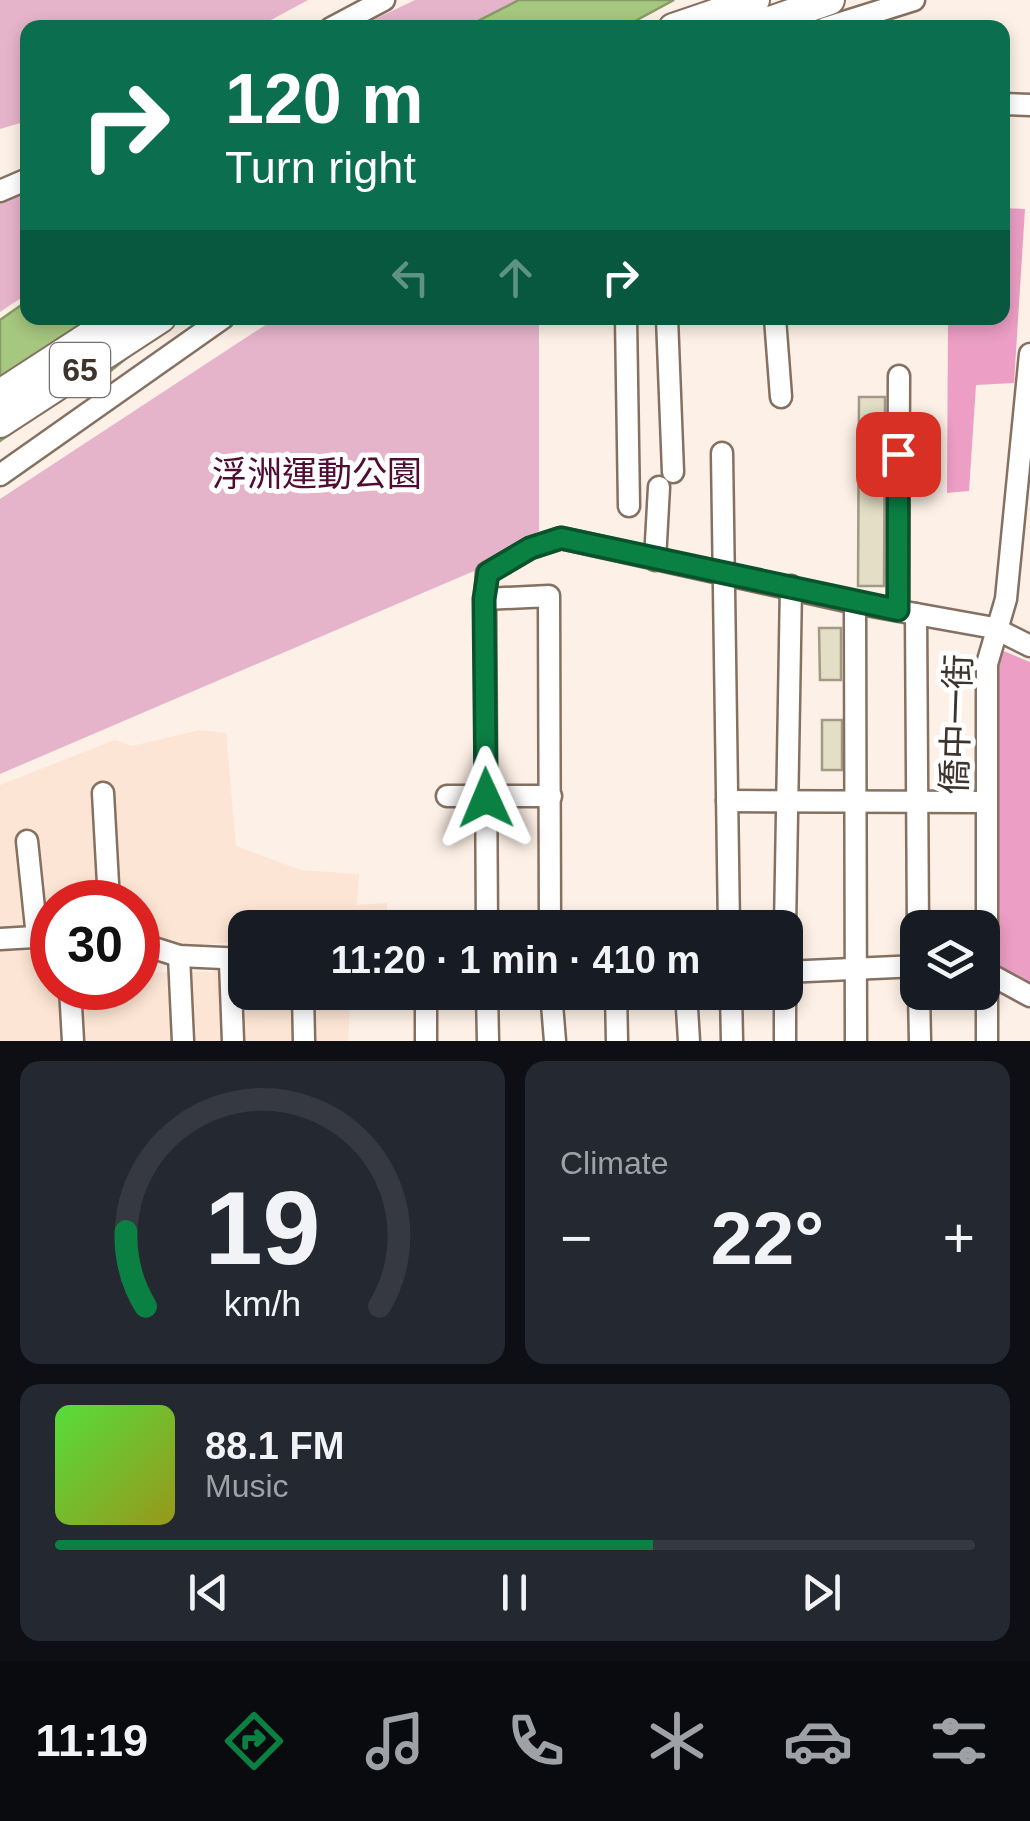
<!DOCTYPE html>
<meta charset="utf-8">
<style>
:root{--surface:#171b24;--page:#242831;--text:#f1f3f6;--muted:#9ea1a6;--line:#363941;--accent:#0b8043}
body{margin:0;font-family:Arial,"Noto Sans TC",sans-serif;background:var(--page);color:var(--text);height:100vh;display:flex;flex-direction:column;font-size:38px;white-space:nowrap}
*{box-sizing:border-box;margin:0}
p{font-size:32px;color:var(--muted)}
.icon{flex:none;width:55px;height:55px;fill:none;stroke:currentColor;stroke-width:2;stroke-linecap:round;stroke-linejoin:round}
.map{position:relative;height:1041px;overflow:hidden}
.side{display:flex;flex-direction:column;gap:20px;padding:20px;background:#0d0f14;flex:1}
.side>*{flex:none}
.hud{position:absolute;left:20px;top:20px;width:990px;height:305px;border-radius:20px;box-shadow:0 5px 15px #0003;background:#0b6e4f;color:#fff;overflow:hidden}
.tools{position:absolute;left:900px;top:910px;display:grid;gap:20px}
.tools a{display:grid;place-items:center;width:100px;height:100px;border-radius:20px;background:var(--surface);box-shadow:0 5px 15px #0003;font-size:50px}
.speed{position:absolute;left:30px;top:880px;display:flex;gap:20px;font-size:50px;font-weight:700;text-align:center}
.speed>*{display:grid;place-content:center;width:130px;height:130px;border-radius:50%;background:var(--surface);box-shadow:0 5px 15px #0003;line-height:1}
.speed .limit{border:15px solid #d22;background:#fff;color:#111}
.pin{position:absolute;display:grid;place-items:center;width:85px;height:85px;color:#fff;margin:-42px;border-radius:20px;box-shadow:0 5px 15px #0006}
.me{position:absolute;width:110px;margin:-55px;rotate:359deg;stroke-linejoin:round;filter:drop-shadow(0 0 8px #0008)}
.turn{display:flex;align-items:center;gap:35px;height:210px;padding:0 40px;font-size:45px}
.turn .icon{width:130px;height:130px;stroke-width:2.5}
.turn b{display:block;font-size:70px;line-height:85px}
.lanes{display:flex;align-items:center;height:95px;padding:0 40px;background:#0003;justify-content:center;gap:50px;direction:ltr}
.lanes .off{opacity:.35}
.big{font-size:75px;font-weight:800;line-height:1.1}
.side .card{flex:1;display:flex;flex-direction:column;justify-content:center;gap:15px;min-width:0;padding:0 35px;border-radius:20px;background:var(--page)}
.side .dial{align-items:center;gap:0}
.dial svg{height:260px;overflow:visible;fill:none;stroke:var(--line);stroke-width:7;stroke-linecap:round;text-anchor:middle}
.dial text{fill:var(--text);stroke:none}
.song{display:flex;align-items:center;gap:30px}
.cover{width:120px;height:120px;border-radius:15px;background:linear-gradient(135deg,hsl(110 70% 55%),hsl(60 70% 35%))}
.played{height:10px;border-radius:5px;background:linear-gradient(90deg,var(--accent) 65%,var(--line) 65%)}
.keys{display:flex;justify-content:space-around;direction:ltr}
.heat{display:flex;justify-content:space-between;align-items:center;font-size:55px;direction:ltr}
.side .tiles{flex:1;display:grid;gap:20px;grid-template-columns:1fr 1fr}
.card:last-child{grid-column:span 2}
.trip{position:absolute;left:228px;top:910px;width:575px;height:100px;border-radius:20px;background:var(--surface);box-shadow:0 5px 15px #0003;font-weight:800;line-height:100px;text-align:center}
.tab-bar{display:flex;height:160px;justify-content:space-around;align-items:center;background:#090b0e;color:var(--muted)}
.tab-bar .icon{width:70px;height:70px}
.tab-bar .current{color:var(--accent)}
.tab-bar b{font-size:45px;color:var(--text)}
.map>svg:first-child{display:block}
.built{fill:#fce5d4}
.green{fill:#e5b4ca}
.forest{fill:#ec9ec4}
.water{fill:#a6c77f;stroke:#869b67;stroke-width:2.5}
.building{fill:#e4dec6;stroke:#a19a84;stroke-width:2.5}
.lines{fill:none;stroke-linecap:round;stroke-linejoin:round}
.minor-casing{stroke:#857162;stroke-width:25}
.highway-casing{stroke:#857162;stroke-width:32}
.minor{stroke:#fff;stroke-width:20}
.highway{stroke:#fff;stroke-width:28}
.route-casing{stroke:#07532c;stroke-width:25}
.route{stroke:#0b8043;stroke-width:18}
.labels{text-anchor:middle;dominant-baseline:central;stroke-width:10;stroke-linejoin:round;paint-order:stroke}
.shield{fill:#fff;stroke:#77716d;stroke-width:2.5}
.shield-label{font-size:32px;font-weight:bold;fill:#3d342e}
.park-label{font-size:35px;fill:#500c34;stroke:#fff}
.street-label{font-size:35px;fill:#3d342e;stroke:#fff}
</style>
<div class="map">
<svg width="1030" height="1041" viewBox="0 0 1030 1041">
<rect width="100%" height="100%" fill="#fdf0e6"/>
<g class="built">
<polygon points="200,730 226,733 236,846 301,870 359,874 357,905 387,903 388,927 245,928 245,942 177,946 138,931 138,902 52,902 52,928 0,928 0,785 115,740 132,746"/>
<polygon points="0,951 52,951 52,988 138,988 138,973 245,971 245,992 351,993 348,1041 0,1041"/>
</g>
<g class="green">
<polygon points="0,0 308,0 258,27 28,28 27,121 0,129"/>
<polygon points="415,0 534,0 470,27 356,28"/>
<polygon points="27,189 27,294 0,312 0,202"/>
<polygon points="276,318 539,318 539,531 474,571 0,774 0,499"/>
</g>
<g class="forest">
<polygon points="1003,208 1025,209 1014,383 976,385 969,491 947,493 948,318 1002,318"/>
<polygon points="1001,650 1030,662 1030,985 993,966 995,663"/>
</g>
<g class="water">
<polygon points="519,0 674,0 624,27 466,27"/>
<polygon points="27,301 28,318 176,318 91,387 60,399 0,441 0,320"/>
</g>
<g class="building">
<polygon points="859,397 885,397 884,586 858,586"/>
<polygon points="819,628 841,628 841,680 820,680"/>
<rect x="822" y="720" width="20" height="50"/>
</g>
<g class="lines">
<defs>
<g id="minor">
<polyline points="331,28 384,0"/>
<polyline points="825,28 914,0"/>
<polyline points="1002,104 1030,105"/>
<polyline points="0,191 28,179"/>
<polyline points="626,318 629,506"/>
<polyline points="667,318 673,472"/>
<polyline points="775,318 781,397"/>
<polyline points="722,453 729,928"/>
<polyline points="0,475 223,318"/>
<polyline points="655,560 659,487"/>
<polyline points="485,599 549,596 550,928"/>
<polyline points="855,603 856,1041"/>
<polyline points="898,610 899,376"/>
<polyline points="916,614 918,928"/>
<polyline points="103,793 109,902"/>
<polyline points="447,796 551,796"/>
<polyline points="727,801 985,802"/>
<polyline points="27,841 37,937"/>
<polyline points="487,928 485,599 487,573 531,548 561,538 855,603 994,628 1030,646"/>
<polyline points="785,928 791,586"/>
<polyline points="0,939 52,936"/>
<polyline points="138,943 179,956 245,959"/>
<polyline points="179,956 183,1041"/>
<polyline points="230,962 233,1041"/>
<polyline points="982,970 1030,996"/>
<polyline points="785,972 918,966"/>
<polyline points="70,988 73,1041"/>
<polyline points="303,992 304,1041"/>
<polyline points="426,992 426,1041"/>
<polyline points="487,992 488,1041"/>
<polyline points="551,992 555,1041"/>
<polyline points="616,992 617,1041"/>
<polyline points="686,992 689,1041"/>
<polyline points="731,992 732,1041"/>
<polyline points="785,992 785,1041"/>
<polyline points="919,992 920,1041"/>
<polyline points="987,1041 987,664 1006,599 1030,354"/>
</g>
<g id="highway">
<polyline points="673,28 755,0"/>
<polyline points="750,28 830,0"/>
<polyline points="0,394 117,318"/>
<polyline points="0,423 161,318"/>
</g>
</defs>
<use href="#minor" class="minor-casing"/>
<use href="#highway" class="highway-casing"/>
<use href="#minor" class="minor"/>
<use href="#highway" class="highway"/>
</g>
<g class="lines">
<defs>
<polyline id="route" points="486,798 484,599 488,573 530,548 561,538 898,610 898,454"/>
</defs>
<use href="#route" class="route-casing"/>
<use href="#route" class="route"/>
</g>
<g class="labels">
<rect class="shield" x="50" y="343" width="60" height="54" rx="8"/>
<g class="shield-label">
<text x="80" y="370">65</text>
</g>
<g class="park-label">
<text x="317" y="473">浮洲運動公園</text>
</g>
<g class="street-label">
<text transform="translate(956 724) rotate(-88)">僑中一街</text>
</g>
</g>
</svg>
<div class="tools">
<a><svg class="icon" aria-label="layers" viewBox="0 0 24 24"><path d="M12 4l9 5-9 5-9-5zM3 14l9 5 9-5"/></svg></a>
</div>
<div class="speed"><div class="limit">30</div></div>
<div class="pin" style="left:898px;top:454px;background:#d93025"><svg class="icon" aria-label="arrive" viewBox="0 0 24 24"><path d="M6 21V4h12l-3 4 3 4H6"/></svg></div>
<svg class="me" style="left:486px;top:798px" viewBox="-20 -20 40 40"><path d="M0-17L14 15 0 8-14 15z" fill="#0b8043" stroke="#fff" stroke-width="4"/></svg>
<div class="trip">11:20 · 1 min · 410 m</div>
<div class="hud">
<div class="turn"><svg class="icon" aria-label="right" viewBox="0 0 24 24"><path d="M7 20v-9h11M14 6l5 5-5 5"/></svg><div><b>120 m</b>Turn right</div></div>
<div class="lanes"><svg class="icon off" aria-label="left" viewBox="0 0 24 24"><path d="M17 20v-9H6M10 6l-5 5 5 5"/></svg><svg class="icon off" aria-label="ahead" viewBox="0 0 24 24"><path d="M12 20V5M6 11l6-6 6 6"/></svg><svg class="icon" aria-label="right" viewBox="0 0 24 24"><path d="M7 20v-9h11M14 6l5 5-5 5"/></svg></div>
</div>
</div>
<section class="side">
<div class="tiles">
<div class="card dial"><svg viewBox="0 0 100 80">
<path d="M14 69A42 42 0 1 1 86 69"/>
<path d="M14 69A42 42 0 0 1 8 46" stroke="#0b8043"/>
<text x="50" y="56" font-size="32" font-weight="700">19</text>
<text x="50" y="72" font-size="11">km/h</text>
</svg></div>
<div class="card"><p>Climate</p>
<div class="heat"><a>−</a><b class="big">22°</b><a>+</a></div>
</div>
<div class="card">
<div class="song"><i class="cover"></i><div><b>88.1 FM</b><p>Music</p></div></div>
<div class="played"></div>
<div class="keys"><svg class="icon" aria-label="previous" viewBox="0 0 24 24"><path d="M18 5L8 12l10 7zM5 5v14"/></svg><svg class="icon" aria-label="pause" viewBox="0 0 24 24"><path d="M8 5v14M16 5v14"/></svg><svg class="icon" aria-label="next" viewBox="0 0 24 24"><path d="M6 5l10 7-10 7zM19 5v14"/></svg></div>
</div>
</div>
</section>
<nav class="tab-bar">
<b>11:19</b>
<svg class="icon current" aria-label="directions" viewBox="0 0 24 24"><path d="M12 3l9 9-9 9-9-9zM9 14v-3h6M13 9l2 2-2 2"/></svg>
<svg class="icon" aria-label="music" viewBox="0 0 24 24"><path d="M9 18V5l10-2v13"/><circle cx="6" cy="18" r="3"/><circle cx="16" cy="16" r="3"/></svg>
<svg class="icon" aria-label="phone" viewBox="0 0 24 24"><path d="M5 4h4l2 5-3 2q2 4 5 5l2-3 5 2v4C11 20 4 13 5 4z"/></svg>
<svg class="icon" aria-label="climate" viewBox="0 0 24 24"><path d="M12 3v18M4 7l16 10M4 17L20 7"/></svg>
<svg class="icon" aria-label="car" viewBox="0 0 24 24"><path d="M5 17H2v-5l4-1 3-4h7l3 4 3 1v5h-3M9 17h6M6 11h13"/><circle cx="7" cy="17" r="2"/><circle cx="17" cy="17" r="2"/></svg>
<svg class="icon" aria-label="filters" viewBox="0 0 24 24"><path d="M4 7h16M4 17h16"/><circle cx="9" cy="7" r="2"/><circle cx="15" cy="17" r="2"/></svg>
</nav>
